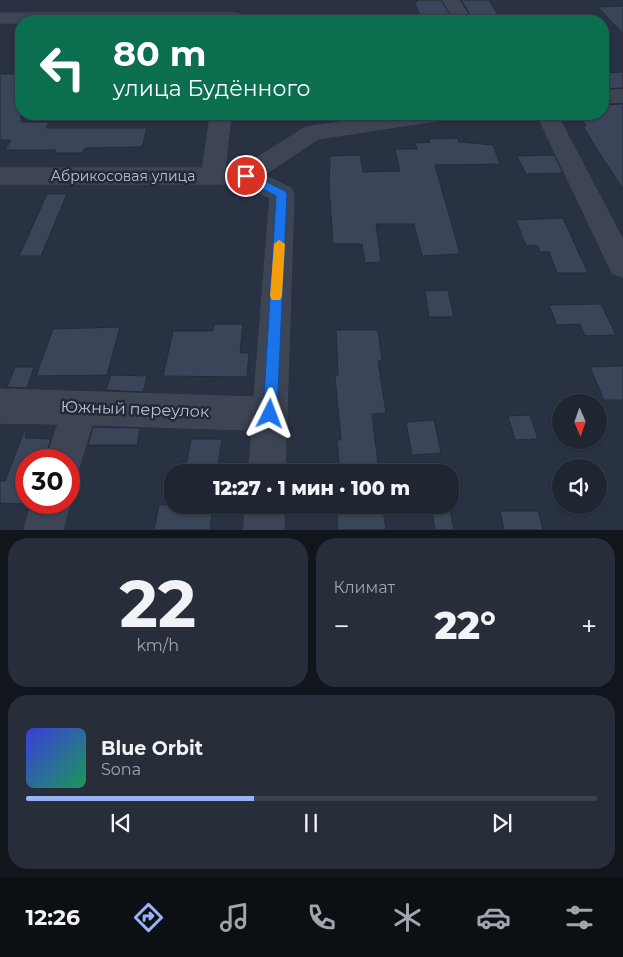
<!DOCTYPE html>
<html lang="ru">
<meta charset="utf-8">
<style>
:root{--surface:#1f2632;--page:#272e3a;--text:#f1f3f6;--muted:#a1a5ac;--line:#3c434d;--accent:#98b4f4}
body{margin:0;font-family:Montserrat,sans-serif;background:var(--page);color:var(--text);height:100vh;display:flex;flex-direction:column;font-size:19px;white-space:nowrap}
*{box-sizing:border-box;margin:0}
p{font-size:16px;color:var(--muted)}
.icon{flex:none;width:28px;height:28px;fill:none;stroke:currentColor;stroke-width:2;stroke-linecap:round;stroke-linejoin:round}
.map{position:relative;height:530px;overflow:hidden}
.panel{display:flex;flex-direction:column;gap:8px;padding:8px;background:#11151c;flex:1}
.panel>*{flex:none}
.top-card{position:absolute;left:15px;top:15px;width:594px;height:105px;border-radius:20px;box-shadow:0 1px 4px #0004,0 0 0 1px var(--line);background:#0b6e4f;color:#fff;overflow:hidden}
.needle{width:32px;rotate:178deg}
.controls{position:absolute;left:552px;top:394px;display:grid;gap:10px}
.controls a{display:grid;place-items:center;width:55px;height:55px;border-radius:50%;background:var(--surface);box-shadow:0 1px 4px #0004,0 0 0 1px var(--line);font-size:25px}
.speed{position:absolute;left:15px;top:449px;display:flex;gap:10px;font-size:25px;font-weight:700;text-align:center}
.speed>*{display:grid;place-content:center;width:65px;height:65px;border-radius:50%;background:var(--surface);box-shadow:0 1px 4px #0004,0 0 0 1px var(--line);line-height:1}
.speed .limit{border:8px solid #d22;background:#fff;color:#111}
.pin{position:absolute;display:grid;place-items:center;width:42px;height:42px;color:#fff;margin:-21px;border:2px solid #fff;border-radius:50%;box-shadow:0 1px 5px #0007}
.me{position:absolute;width:55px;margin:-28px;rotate:3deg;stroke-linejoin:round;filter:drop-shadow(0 0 4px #0008)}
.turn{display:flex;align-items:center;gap:18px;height:105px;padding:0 15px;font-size:22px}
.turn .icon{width:65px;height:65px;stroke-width:2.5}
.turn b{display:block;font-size:35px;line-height:42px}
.big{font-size:38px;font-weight:800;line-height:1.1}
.panel .tile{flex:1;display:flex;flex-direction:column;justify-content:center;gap:8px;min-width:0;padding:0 18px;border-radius:20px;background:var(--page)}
.panel .dial{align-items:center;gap:0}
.dial b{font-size:65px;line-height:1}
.song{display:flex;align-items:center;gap:15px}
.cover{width:60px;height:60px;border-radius:8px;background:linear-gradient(135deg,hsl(240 70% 55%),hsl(150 70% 35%))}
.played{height:5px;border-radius:2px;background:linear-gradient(90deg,var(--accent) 40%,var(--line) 40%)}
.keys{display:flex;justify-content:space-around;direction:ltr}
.heat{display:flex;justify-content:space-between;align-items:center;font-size:28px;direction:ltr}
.panel .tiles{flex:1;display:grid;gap:8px;grid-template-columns:1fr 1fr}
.tile:last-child{grid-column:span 2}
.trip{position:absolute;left:164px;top:464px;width:295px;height:50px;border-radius:20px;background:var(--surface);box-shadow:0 1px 4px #0004,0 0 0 1px var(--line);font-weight:800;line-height:50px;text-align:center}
.dock{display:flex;height:80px;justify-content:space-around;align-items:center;background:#0c0f14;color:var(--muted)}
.dock .icon{width:35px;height:35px}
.dock .selected{color:var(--accent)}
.dock b{font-size:22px;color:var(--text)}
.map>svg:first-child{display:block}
.building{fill:#3b4559;stroke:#242b3a}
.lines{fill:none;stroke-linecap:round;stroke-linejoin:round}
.minor-casing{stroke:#474d5c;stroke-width:1}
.minor{fill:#3d4453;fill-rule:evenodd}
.route{fill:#1a73e8;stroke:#114b97}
.slow{fill:#f59e0b}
.labels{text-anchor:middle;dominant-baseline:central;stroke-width:5;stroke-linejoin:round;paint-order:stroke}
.street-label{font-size:14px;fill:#bac0cc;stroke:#222938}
.near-street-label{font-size:16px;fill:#bac0cc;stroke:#222938}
</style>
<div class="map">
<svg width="623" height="530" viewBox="0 0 623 530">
<rect width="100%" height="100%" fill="#293243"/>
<g class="building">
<polygon points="416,0 441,0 454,21 423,21 414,2 417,2"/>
<polygon points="461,0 489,0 501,20 474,21"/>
<polygon points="623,6 623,34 598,7"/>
<polygon points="623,72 623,88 602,89 602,73"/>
<polygon points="0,74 21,74 21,122 49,122 46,128 147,128 142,147 85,148 82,153 54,153 56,150 5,150 11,140 0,140"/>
<polygon points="623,104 623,189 596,148 583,126 586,126 579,114 602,114 602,105"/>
<polygon points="457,138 459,142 493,145 500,164 435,165 460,254 422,256 414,224 376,224 381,262 365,263 362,244 333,244 329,186 330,156 360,155 363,172 400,171 395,149 417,149 415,143 430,142 429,139"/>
<polygon points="554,155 563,173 526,174 517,156"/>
<polygon points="47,194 67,194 41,256 19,256"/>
<polygon points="563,218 588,273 557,273 549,252 540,252 537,245 526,246 516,220"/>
<polygon points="448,290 454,317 429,317 425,291"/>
<polygon points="601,304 616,335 585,336 580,324 557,325 549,305"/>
<polygon points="214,324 243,324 240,353 249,353 247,377 163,376 173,331 213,331"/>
<polygon points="120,327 107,375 36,376 53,329"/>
<polygon points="336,330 378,330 382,361 378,361 386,413 372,414 379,472 340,472 337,440 341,440 335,375 338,375"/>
<polygon points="623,366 623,400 604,400 590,367"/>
<polygon points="15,367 34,367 27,388 7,387"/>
<polygon points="111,375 147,376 143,392 106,390"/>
<polygon points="530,415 538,439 515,440 508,416"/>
<polygon points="434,420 441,453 412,455 406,422"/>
<polygon points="93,427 140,428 137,445 88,445"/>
<polygon points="25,429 26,438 51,439 44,459 26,459 26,504 0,503 0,481 5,481"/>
<polygon points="191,439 222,439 217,472 185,472"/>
<polygon points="159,505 213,505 210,530 154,530"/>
<polygon points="431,505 449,505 454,530 435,530"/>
<polygon points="383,510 386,530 338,530 337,512"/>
<polygon points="500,511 538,511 543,530 504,530"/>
</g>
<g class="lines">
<defs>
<g id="minor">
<polygon points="443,0 459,0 472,21 456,21"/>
<polygon points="0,13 235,13 241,14 243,18 241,21 21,21 21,23 0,23"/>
<polygon points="623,90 623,102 602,103 602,91"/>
<polygon points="211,114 231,114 225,168 241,168 304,128 312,126 399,114 451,114 448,118 441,120 318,139 264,175 291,188 294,194 285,472 249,472 252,430 92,425 77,473 69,476 69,460 46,460 58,424 0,423 0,389 254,397 270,198 242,184 0,184 0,168 202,168"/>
<polygon points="537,114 557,114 623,240 623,277 613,274"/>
<polygon points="69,499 70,502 63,530 24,530 32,502 69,502"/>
<polygon points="246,505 284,505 284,530 244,530"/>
</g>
</defs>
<use href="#minor" class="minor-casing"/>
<use href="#minor" class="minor"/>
</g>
<polygon class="route" points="246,172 285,191 287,194 277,414 275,419 270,421 265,419 263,414 276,196 243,178 243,173"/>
<polygon class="slow" points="279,240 285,244 282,296 280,300 272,300 270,296 274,244"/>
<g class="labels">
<g class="street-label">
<text x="123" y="176">Абрикосовая улица</text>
</g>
<g class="near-street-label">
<text transform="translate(135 409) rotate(2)">Южный переулок</text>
</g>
</g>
</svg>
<div class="controls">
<a><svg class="needle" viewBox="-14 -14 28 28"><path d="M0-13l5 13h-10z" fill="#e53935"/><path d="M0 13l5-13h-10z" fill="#a1a5ac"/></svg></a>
<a><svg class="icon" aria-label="sound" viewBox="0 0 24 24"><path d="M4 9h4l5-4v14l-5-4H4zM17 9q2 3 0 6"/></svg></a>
</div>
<div class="speed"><div class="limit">30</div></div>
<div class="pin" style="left:246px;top:176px;background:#d93025"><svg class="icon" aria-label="arrive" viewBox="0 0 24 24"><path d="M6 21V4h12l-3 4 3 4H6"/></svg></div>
<svg class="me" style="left:270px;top:414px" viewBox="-20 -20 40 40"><path d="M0-17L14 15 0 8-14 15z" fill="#1a73e8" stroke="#fff" stroke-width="4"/></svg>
<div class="trip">12:27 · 1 мин · 100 m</div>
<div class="top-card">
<div class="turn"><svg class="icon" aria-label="left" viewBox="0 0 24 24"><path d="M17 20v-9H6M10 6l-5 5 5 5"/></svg><div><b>80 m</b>улица Будённого</div></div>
</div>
</div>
<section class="panel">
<div class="tiles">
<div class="tile dial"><b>22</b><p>km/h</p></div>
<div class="tile"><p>Климат</p>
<div class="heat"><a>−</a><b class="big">22°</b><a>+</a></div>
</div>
<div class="tile">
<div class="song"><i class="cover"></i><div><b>Blue Orbit</b><p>Sona</p></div></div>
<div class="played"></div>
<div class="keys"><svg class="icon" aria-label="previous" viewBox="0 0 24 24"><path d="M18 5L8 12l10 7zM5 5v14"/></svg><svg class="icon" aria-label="pause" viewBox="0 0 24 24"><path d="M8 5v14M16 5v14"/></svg><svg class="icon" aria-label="next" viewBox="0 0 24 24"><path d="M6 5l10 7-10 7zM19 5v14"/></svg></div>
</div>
</div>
</section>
<nav class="dock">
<b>12:26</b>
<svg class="icon selected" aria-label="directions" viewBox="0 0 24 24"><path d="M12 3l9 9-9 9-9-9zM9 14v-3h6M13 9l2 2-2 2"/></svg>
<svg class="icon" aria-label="music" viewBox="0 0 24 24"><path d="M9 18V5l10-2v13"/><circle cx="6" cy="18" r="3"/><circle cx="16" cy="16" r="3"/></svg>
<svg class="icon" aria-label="phone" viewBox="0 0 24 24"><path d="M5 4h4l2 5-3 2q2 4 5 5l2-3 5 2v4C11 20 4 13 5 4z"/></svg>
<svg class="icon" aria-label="climate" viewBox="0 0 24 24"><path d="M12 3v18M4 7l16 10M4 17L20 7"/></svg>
<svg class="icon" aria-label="car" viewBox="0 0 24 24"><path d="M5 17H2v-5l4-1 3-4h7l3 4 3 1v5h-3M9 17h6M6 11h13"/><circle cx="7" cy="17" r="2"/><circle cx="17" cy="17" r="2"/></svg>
<svg class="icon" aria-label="filters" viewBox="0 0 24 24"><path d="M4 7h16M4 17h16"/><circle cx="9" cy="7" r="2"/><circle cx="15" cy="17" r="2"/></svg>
</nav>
